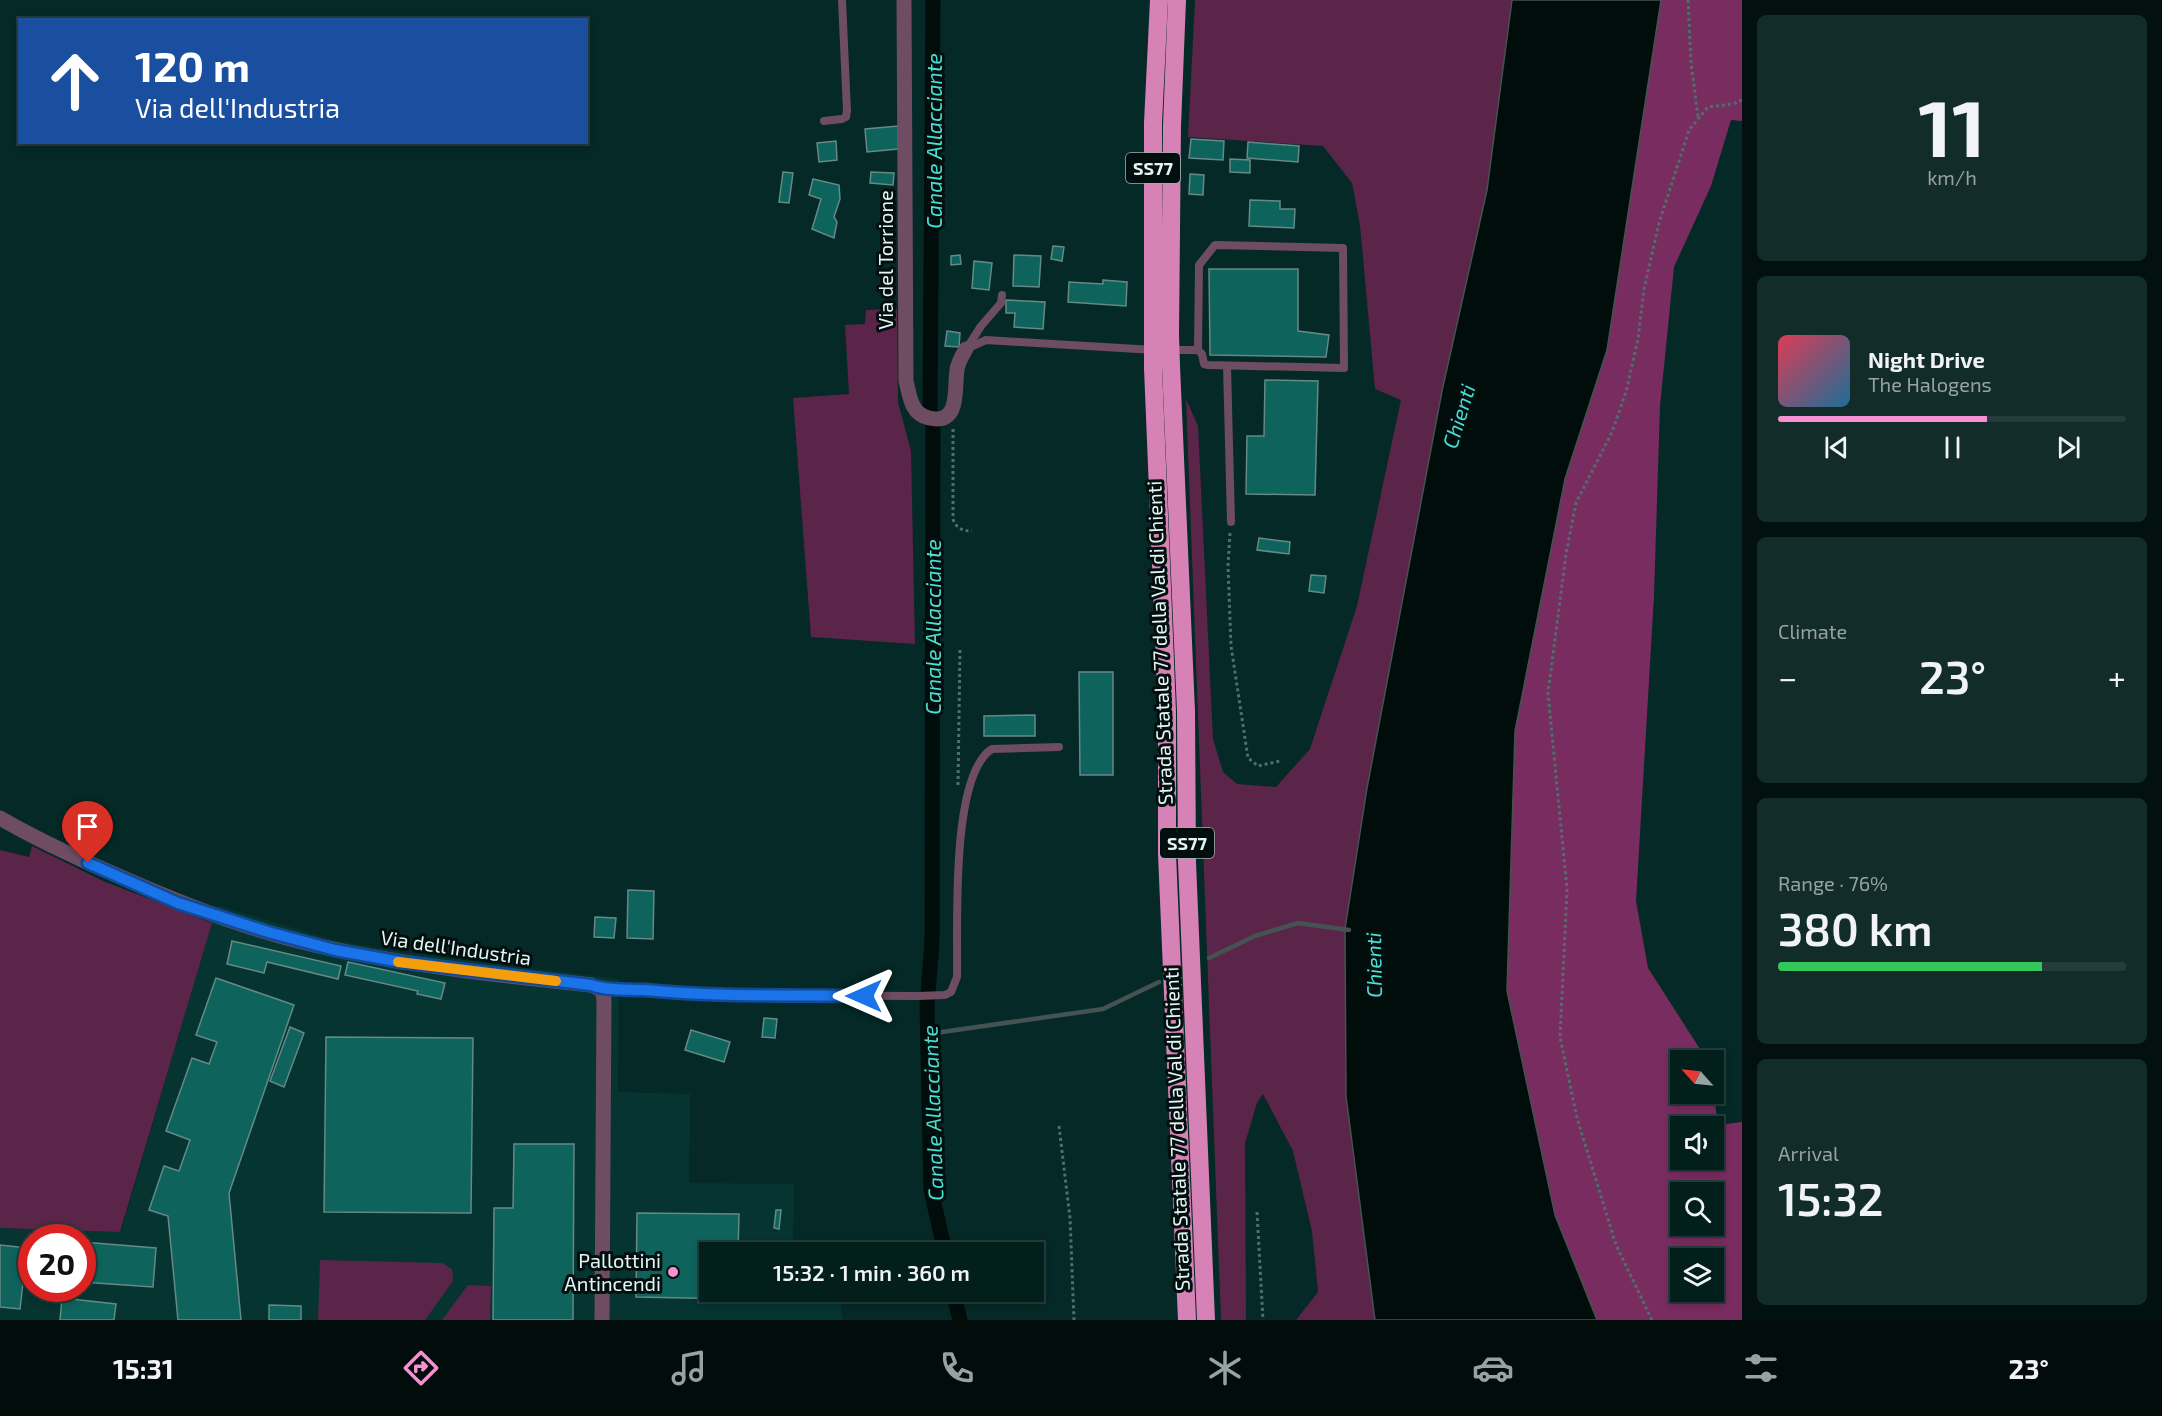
<!DOCTYPE html>
<meta charset="utf-8">
<style>
:root{--surface:#031f1c;--page:#112c29;--text:#f1f3f6;--muted:#97a2a3;--line:#243d3b;--accent:#f690d1}
body{margin:0;font-family:"Exo 2",sans-serif;background:var(--page);color:var(--text);height:100vh;display:flex;flex-direction:column;font-size:22px;white-space:nowrap}
*{box-sizing:border-box;margin:0}
p{font-size:20px;color:var(--muted)}
.icon{flex:none;width:33px;height:33px;fill:none;stroke:currentColor;stroke-width:2;stroke-linecap:round;stroke-linejoin:round}
.map{position:relative;flex:1;overflow:hidden}
.details{display:flex;flex-direction:column;gap:15px;padding:15px;background:#02110f;width:420px}
.details>*{flex:none}
.guide{position:absolute;left:18px;top:18px;width:570px;height:126px;border-radius:0px;box-shadow:0 3px 9px #0003,0 0 0 2px var(--line);background:#1a4fa0;color:#fff;overflow:hidden}
.needle{width:39px;rotate:297deg}
.tools{position:absolute;left:1670px;top:1050px;display:grid;gap:12px}
.tools a{display:grid;place-items:center;width:54px;height:54px;border-radius:0px;background:var(--surface);box-shadow:0 3px 9px #0003,0 0 0 2px var(--line);font-size:30px}
.speed{position:absolute;left:18px;top:1224px;display:flex;gap:12px;font-size:30px;font-weight:700;text-align:center}
.speed>*{display:grid;place-content:center;width:78px;height:78px;border-radius:50%;background:var(--surface);box-shadow:0 3px 9px #0003,0 0 0 2px var(--line);line-height:1}
.speed .limit{border:9px solid #d22;background:#fff;color:#111}
.pin{position:absolute;display:grid;place-items:center;width:51px;height:51px;color:#fff;margin:-62px -26px;border-radius:50% 50% 50% 0;rotate:-45deg;box-shadow:0 0 6px #0007}
.pin .icon{rotate:45deg}
.me{position:absolute;width:66px;margin:-33px;rotate:270deg;stroke-linejoin:round;filter:drop-shadow(0 0 4px #0008)}
.turn{display:flex;align-items:center;gap:21px;height:126px;padding:0 18px;font-size:27px}
.turn .icon{width:78px;height:78px;stroke-width:2.5}
.turn b{display:block;font-size:42px;line-height:51px}
.big{font-size:45px;font-weight:600;line-height:1.1}
.details .tile{flex:1;display:flex;flex-direction:column;justify-content:center;gap:9px;min-width:0;padding:0 21px;border-radius:9px;background:var(--page)}
.details .dial{align-items:center;gap:0}
.dial b{font-size:78px;line-height:1}
.song{display:flex;align-items:center;gap:18px}
.cover{width:72px;height:72px;border-radius:9px;background:linear-gradient(135deg,hsl(350 70% 55%),hsl(200 70% 35%))}
.played{height:6px;border-radius:3px;background:linear-gradient(90deg,var(--accent) 60%,var(--line) 60%)}
.keys{display:flex;justify-content:space-around;direction:ltr}
.heat{display:flex;justify-content:space-between;align-items:center;font-size:33px;direction:ltr}
.charge{height:9px;border-radius:4px;background:linear-gradient(90deg,#34c759 76%,var(--line) 0)}
.trip{position:absolute;left:699px;top:1242px;width:345px;height:60px;border-radius:0px;background:var(--surface);box-shadow:0 3px 9px #0003,0 0 0 2px var(--line);font-weight:600;line-height:60px;text-align:center}
.tab-bar{display:flex;height:96px;justify-content:space-around;align-items:center;background:#010c0b;color:var(--muted)}
.tab-bar .icon{width:42px;height:42px}
.tab-bar .on{color:var(--accent)}
.tab-bar b{font-size:27px;color:var(--text)}
main{display:flex;flex:1;min-height:0}
.map>svg:first-child{display:block}
.built{fill:#053431;fill-rule:evenodd}
.green{fill:#5b2449}
.forest{fill:#792c60;fill-rule:evenodd}
.water{fill:#000d0b;stroke:#445351;stroke-width:1.5}
.lines{fill:none;stroke-linecap:round;stroke-linejoin:round}
.stream{stroke:#445351;stroke-width:4.5}
.canal{stroke:#000d0b;stroke-width:15}
.building{fill:#0f635d;stroke:#658985;stroke-width:1.5}
.path{stroke:#506f6c;stroke-width:3;stroke-dasharray:3 3;stroke-linecap:butt}
.lane{stroke:#6e4c61;stroke-width:8}
.street{stroke:#6e4c61;stroke-width:15}
.highway{stroke:#d782b7;stroke-width:18}
.highway-bridge{stroke:#d782b7;stroke-width:18}
.route-casing{stroke:#114b97;stroke-width:15}
.route{stroke:#1a73e8;stroke-width:10}
.slow{stroke:#f59e0b;stroke-width:10}
.poi-dot{fill:#f690d1;stroke:#030f0e;stroke-width:2}
.labels{text-anchor:middle;dominant-baseline:central;stroke-width:6;stroke-linejoin:round;paint-order:stroke}
.shield{fill:#030f0e;stroke:#a0b1af;stroke-width:1.5}
.shield-label{font-size:18px;font-weight:bold;fill:#e3f6f4}
.street-label{font-size:20px;fill:#e3f6f4;stroke:#030f0e}
.poi-label{font-size:20px;fill:#e3f6f4;stroke:#030f0e;text-anchor:end}
.water-label{font-size:21px;font-style:italic;fill:#4bded2;stroke:#030f0e}
</style>
<main>
<div class="map">
<svg width="1742" height="1320" viewBox="0 0 1742 1320">
<rect width="100%" height="100%" fill="#042926"/>
<path class="built" d="M 217,905 L 334,940 L 401,952 L 619,979 L 618,1092 L 690,1094 L 689,1183 L 794,1184 L 793,1252 L 710,1252 L 710,1292 L 838,1292 L 843,1320 L 0,1320 L 0,1228 L 121,1232 ZM 32,1238 L 82,1238 L 82,1288 L 32,1288 Z"/>
<g class="green">
<polygon points="1195,0 1512,0 1487,190 1345,929 1346,1096 1375,1320 1296,1320 1318,1292 1312,1231 1293,1151 1263,1094 1257,1103 1245,1143 1246,1320 1221,1320 1186,399 1198,426 1213,739 1223,772 1237,784 1276,787 1310,749 1357,606 1401,400 1375,389 1360,225 1352,183 1323,146 1188,137"/>
<polygon points="897,309 898,402 911,451 915,644 811,637 793,398 849,394 845,325 865,324 866,310"/>
<polygon points="32,846 103,881 212,923 120,1232 0,1228 0,850 29,857"/>
<polygon points="320,1260 442,1263 452,1269 453,1281 425,1320 318,1320"/>
<polygon points="468,1285 491,1286 490,1320 442,1320"/>
</g>
<path class="forest" d="M 1661,0 L 1742,0 L 1742,121 L 1731,120 L 1711,186 L 1674,267 L 1660,406 L 1654,596 L 1636,901 L 1648,968 L 1707,1060 L 1680,1060 L 1680,1094 L 1713,1094 L 1713,1089 L 1718,1125 L 1742,1122 L 1742,1320 L 1597,1320 L 1555,1215 L 1507,991 L 1515,731 L 1565,479 L 1607,350 ZM 1680,1126 L 1713,1126 L 1713,1160 L 1680,1160 ZM 1680,1192 L 1713,1192 L 1713,1226 L 1680,1226 ZM 1680,1258 L 1713,1258 L 1713,1292 L 1680,1292 Z"/>
<polygon class="water" points="1512,0 1661,0 1607,350 1565,479 1515,731 1507,991 1555,1215 1597,1320 1375,1320 1346,1096 1345,929 1367,788 1442,391 1487,190"/>
<g class="lines">
<g class="stream">
<polyline points="1209,958 1255,936 1298,923 1349,930"/>
<polyline points="928,1034 1103,1009 1159,982"/>
</g>
<g class="canal">
<polyline points="933,0 930,410 933,425 932,942 927,1005 931,1190 945,1252"/>
<polyline points="953,1292 960,1320"/>
</g>
</g>
<g class="building">
<polygon points="898,126 898,149 867,152 865,129"/>
<polygon points="1191,139 1224,141 1223,160 1189,158"/>
<polygon points="836,141 837,160 819,162 817,143"/>
<polygon points="1248,142 1299,146 1298,162 1247,158"/>
<polygon points="1230,159 1250,160 1250,173 1230,172"/>
<polygon points="783,172 793,173 789,203 779,202"/>
<polygon points="871,172 894,173 893,185 870,183"/>
<polygon points="1190,174 1204,175 1203,195 1189,194"/>
<polygon points="813,179 839,185 840,199 834,217 837,222 834,238 812,229 821,199 809,195"/>
<polygon points="1250,200 1280,201 1280,209 1295,209 1294,228 1249,226"/>
<polygon points="1053,246 1064,247 1062,261 1051,259"/>
<polygon points="960,255 961,264 951,265 951,256"/>
<polygon points="1014,255 1041,256 1039,287 1013,286"/>
<polygon points="974,261 992,263 989,290 972,288"/>
<polygon points="1209,269 1298,269 1298,331 1329,335 1326,357 1210,355"/>
<polygon points="1103,280 1127,282 1126,306 1068,302 1069,282 1103,284"/>
<polygon points="1006,300 1045,302 1043,329 1014,327 1015,313 1006,313"/>
<polygon points="947,331 960,333 959,347 945,346"/>
<polygon points="1265,380 1318,381 1315,495 1246,494 1247,436 1264,436"/>
<polygon points="1259,538 1290,542 1289,554 1257,550"/>
<polygon points="1311,575 1326,576 1324,593 1309,591"/>
<polygon points="1079,672 1113,672 1113,775 1080,775"/>
<polygon points="1035,715 1035,736 984,736 984,716"/>
<polygon points="628,890 654,891 653,939 627,938"/>
<polygon points="595,917 616,918 614,938 594,937"/>
<polygon points="232,941 341,966 338,979 267,962 264,973 227,964"/>
<polygon points="348,962 445,983 441,999 417,994 418,991 345,975"/>
<polygon points="216,978 294,1005 229,1193 241,1320 178,1320 168,1216 149,1210 164,1166 179,1171 190,1140 166,1131 192,1058 209,1064 217,1042 196,1035"/>
<polygon points="764,1018 777,1019 775,1038 762,1037"/>
<polygon points="290,1027 304,1033 284,1087 270,1081"/>
<polygon points="691,1030 730,1042 724,1062 685,1050"/>
<polygon points="326,1037 473,1038 471,1213 324,1212"/>
<polygon points="514,1144 574,1144 573,1320 493,1320 494,1208 513,1208"/>
<polygon points="776,1210 781,1210 779,1229 774,1228"/>
<polygon points="637,1213 739,1214 738,1252 710,1252 710,1292 737,1292 737,1299 636,1297"/>
<polygon points="82,1242 156,1248 153,1287 82,1282"/>
<polygon points="0,1245 27,1248 20,1309 0,1307"/>
<polygon points="62,1298 116,1304 114,1320 60,1320"/>
<polygon points="269,1305 301,1306 301,1320 269,1320"/>
</g>
<g class="lines">
<g class="path">
<polyline points="1688,0 1691,62 1698,117"/>
<path d="M 953,429 L 953,519 C 956,528 962,531 972,531"/>
<polyline points="1230,533 1228,566 1231,646 1248,758 1258,766 1280,761"/>
<polyline points="958,785 960,648"/>
<polyline points="1059,1126 1070,1218 1074,1320"/>
<polyline points="1257,1212 1263,1320"/>
<polyline points="1652,1320 1616,1245 1577,1118 1560,1037 1567,889 1548,693 1566,554 1576,503 1612,432 1626,392 1638,339 1644,289 1659,223 1689,130 1708,107 1733,104 1742,100"/>
</g>
<g class="lane">
<polyline points="824,121 842,119 846,117 847,111 842,0"/>
<polygon points="1215,245 1343,248 1344,368 1208,365 1204,364 1202,354 1198,350 1199,265"/>
<polyline points="967,348 981,326 1001,303 1002,295"/>
<polyline points="966,349 986,340 1154,350"/>
<polyline points="1169,350 1198,350"/>
<polyline points="1227,366 1231,522"/>
<path d="M 602,990 L 616,988 L 689,995 L 918,996 L 945,995 L 951,992 L 957,977 C 958,928 950,775 992,749 L 1059,747"/>
</g>
<g class="street">
<path d="M 904,0 L 906,381 C 910,397 911,414 929,418 C 961,425 954,389 957,370 C 958,362 962,356 966,349"/>
<path d="M 0,818 C 36,839 75,857 114,874 C 186,906 261,935 338,950 C 421,967 506,976 591,985 L 602,990 L 604,999 L 602,1320"/>
</g>
<g class="highway">
<polyline points="1170,335 1172,126 1177,0"/>
<polyline points="1153,337 1153,123 1159,0"/>
<polyline points="1171,366 1186,711 1187,862 1206,1320"/>
<polyline points="1153,368 1167,711 1167,854 1187,1320"/>
</g>
<g class="highway-bridge">
<polyline points="1170,335 1171,366"/>
<polyline points="1153,368 1153,337"/>
</g>
</g>
<g class="lines">
<defs>
<path id="route" d="M 88,863 L 178,903 L 268,932 L 335,950 L 401,962 L 591,985 C 607,991 627,989 644,990 C 718,997 791,995 864,996"/>
</defs>
<use href="#route" class="route-casing"/>
<use href="#route" class="route"/>
<polyline class="slow" points="398,962 556,981"/>
</g>
<circle class="poi-dot" cx="673" cy="1272" r="6"/>
<g class="labels">
<g class="shield">
<rect x="1126" y="153" width="54" height="30" rx="4.5"/>
<rect x="1160" y="828" width="54" height="30" rx="4.5"/>
</g>
<g class="shield-label">
<text x="1153" y="168">SS77</text>
<text x="1187" y="843">SS77</text>
</g>
<g class="street-label">
<text transform="translate(885 260) rotate(-90)">Via del Torrione</text>
<text transform="translate(1159 643) rotate(-92)">Strada Statale 77 della Val di Chienti</text>
<text transform="translate(456 947) rotate(8)">Via dell'Industria</text>
<text transform="translate(1176 1129) rotate(-92)">Strada Statale 77 della Val di Chienti</text>
</g>
<g class="poi-label">
<text x="661" y="1260">Pallottini<tspan x="661" dy="23">Antincendi</tspan></text>
</g>
<g class="water-label">
<text transform="translate(933 141) rotate(-90)">Canale Allacciante</text>
<text transform="translate(1458 416) rotate(-73)">Chienti</text>
<text transform="translate(932 627) rotate(-90)">Canale Allacciante</text>
<text transform="translate(1373 965) rotate(-91)">Chienti</text>
<text transform="translate(932 1113) rotate(-92)">Canale Allacciante</text>
</g>
</g>
</svg>
<div class="tools">
<a><svg class="needle" viewBox="-14 -14 28 28"><path d="M0-13l5 13h-10z" fill="#e53935"/><path d="M0 13l5-13h-10z" fill="#97a2a3"/></svg></a>
<a><svg class="icon" aria-label="sound" viewBox="0 0 24 24"><path d="M4 9h4l5-4v14l-5-4H4zM17 9q2 3 0 6"/></svg></a>
<a><svg class="icon" aria-label="search" viewBox="0 0 24 24"><circle cx="10" cy="10" r="6"/><path d="M15 15l6 6"/></svg></a>
<a><svg class="icon" aria-label="layers" viewBox="0 0 24 24"><path d="M12 4l9 5-9 5-9-5zM3 14l9 5 9-5"/></svg></a>
</div>
<div class="speed"><div class="limit">20</div></div>
<div class="pin" style="left:88px;top:863px;background:#d93025"><svg class="icon" aria-label="arrive" viewBox="0 0 24 24"><path d="M6 21V4h12l-3 4 3 4H6"/></svg></div>
<svg class="me" style="left:864px;top:996px" viewBox="-20 -20 40 40"><path d="M0-17L14 15 0 8-14 15z" fill="#1a73e8" stroke="#fff" stroke-width="4"/></svg>
<div class="trip">15:32 · 1 min · 360 m</div>
<div class="guide">
<div class="turn"><svg class="icon" aria-label="ahead" viewBox="0 0 24 24"><path d="M12 20V5M6 11l6-6 6 6"/></svg><div><b>120 m</b>Via dell'Industria</div></div>
</div>
</div>
<section class="details">
<div class="tile dial"><b>11</b><p>km/h</p></div>
<div class="tile">
<div class="song"><i class="cover"></i><div><b>Night Drive</b><p>The Halogens</p></div></div>
<div class="played"></div>
<div class="keys"><svg class="icon" aria-label="previous" viewBox="0 0 24 24"><path d="M18 5L8 12l10 7zM5 5v14"/></svg><svg class="icon" aria-label="pause" viewBox="0 0 24 24"><path d="M8 5v14M16 5v14"/></svg><svg class="icon" aria-label="next" viewBox="0 0 24 24"><path d="M6 5l10 7-10 7zM19 5v14"/></svg></div>
</div>
<div class="tile"><p>Climate</p>
<div class="heat"><a>−</a><b class="big">23°</b><a>+</a></div>
</div>
<div class="tile"><p>Range · 76%</p><b class="big">380 km</b><div class="charge"></div></div>
<div class="tile"><p>Arrival</p><b class="big">15:32</b></div>
</section>
</main>
<nav class="tab-bar">
<b>15:31</b>
<svg class="icon on" aria-label="directions" viewBox="0 0 24 24"><path d="M12 3l9 9-9 9-9-9zM9 14v-3h6M13 9l2 2-2 2"/></svg>
<svg class="icon" aria-label="music" viewBox="0 0 24 24"><path d="M9 18V5l10-2v13"/><circle cx="6" cy="18" r="3"/><circle cx="16" cy="16" r="3"/></svg>
<svg class="icon" aria-label="phone" viewBox="0 0 24 24"><path d="M5 4h4l2 5-3 2q2 4 5 5l2-3 5 2v4C11 20 4 13 5 4z"/></svg>
<svg class="icon" aria-label="climate" viewBox="0 0 24 24"><path d="M12 3v18M4 7l16 10M4 17L20 7"/></svg>
<svg class="icon" aria-label="car" viewBox="0 0 24 24"><path d="M5 17H2v-5l4-1 3-4h7l3 4 3 1v5h-3M9 17h6M6 11h13"/><circle cx="7" cy="17" r="2"/><circle cx="17" cy="17" r="2"/></svg>
<svg class="icon" aria-label="filters" viewBox="0 0 24 24"><path d="M4 7h16M4 17h16"/><circle cx="9" cy="7" r="2"/><circle cx="15" cy="17" r="2"/></svg>
<b>23°</b>
</nav>
